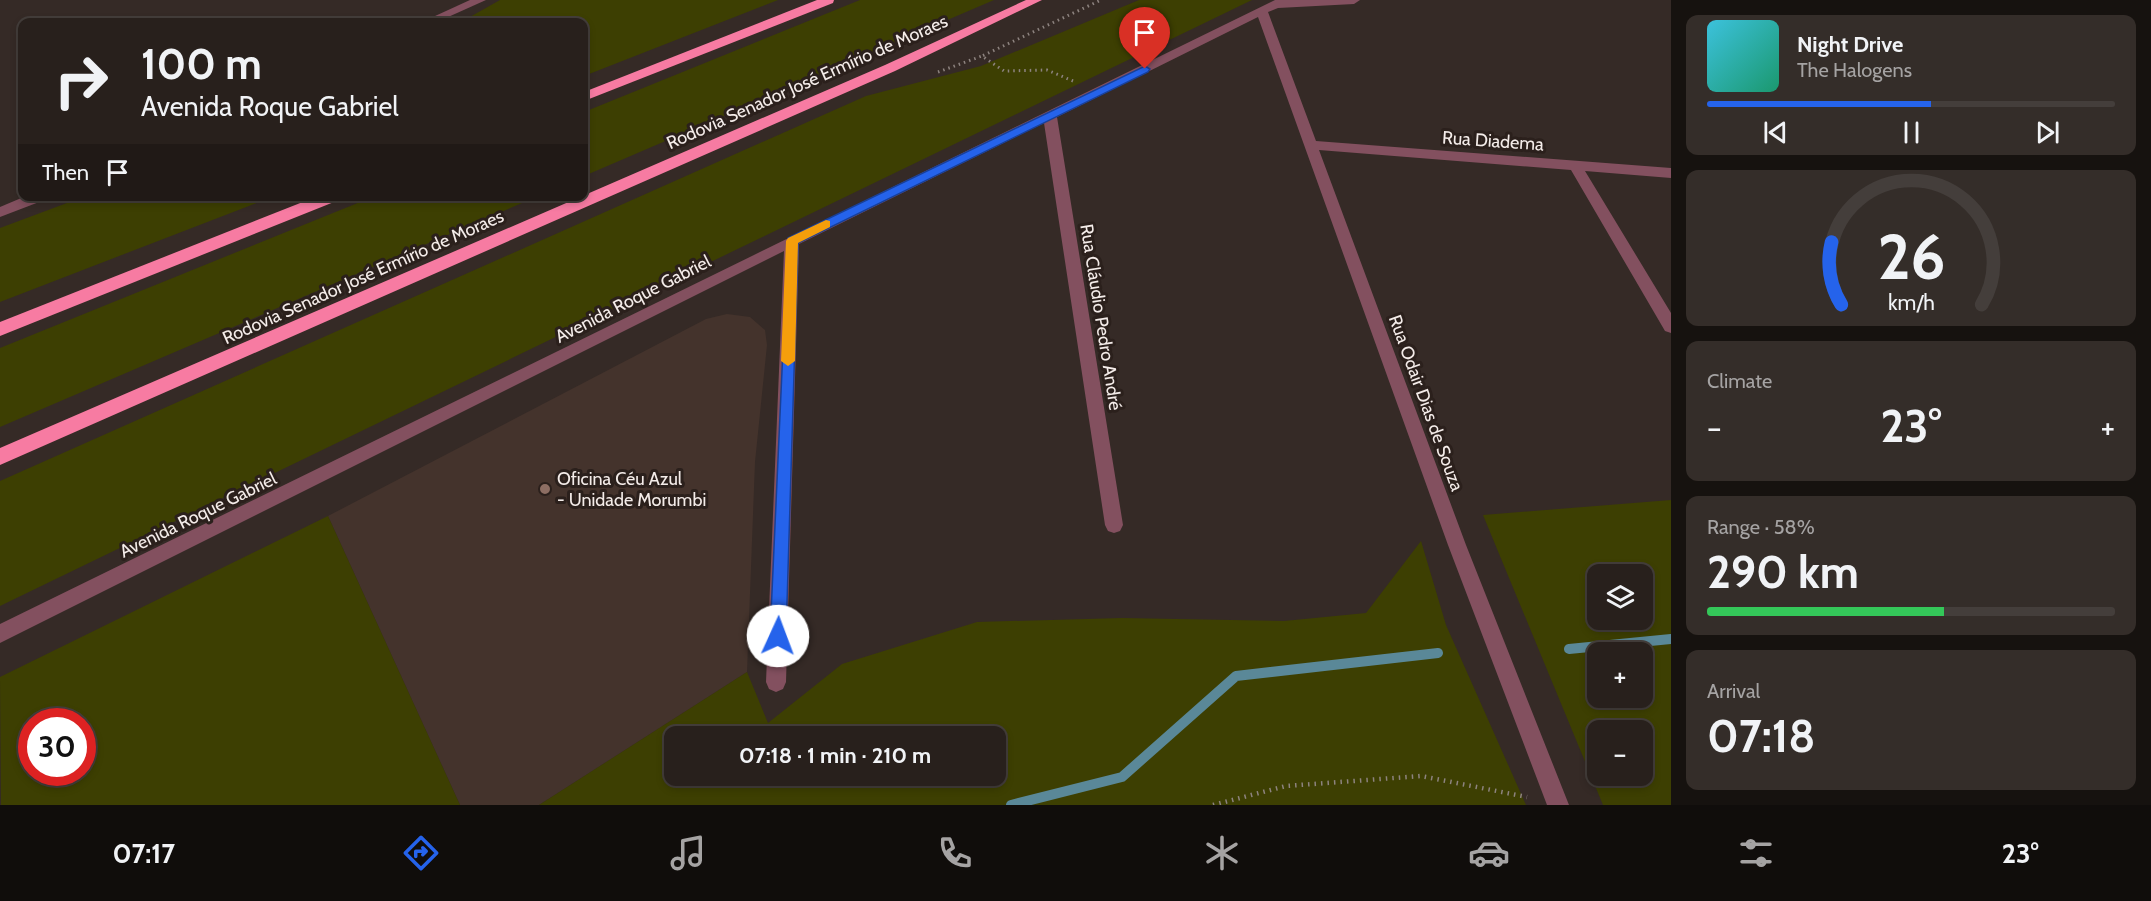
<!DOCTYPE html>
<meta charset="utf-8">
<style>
:root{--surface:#28201c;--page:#342d29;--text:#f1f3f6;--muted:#a5a3a3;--line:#443e3b;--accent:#2563eb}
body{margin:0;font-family:Cabin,sans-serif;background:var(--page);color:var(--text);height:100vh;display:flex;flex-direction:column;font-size:22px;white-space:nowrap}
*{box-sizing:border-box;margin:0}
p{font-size:20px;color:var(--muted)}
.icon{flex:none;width:33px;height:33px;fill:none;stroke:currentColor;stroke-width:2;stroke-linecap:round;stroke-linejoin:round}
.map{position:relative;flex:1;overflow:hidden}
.panel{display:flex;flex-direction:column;gap:15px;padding:15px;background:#16120f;width:480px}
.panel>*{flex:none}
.top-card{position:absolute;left:18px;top:18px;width:570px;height:183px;border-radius:12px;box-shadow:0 3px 9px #0003,0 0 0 2px var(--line);background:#28201c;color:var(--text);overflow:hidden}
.controls{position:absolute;left:1587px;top:564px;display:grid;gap:12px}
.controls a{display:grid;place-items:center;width:66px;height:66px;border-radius:12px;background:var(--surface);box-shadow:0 3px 9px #0003,0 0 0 2px var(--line);font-size:30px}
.speed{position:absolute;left:18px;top:708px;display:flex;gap:12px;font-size:30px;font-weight:700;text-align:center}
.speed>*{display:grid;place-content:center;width:78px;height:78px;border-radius:50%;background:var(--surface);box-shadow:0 3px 9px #0003,0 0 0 2px var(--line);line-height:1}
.speed .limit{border:9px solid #d22;background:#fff;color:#111}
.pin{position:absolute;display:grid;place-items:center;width:51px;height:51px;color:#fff;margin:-62px -26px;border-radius:50% 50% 50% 0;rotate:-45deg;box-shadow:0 0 6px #0007}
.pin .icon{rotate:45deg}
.me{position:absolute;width:66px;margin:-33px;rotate:2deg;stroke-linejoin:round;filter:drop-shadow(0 0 4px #0008)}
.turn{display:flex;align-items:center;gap:21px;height:126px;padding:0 24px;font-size:27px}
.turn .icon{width:78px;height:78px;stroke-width:2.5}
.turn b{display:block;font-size:42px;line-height:51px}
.then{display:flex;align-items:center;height:57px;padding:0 24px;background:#0003;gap:12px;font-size:22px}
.big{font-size:45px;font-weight:700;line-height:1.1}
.panel .widget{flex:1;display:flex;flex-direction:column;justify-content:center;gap:9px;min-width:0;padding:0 21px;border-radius:12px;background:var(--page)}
.panel .dial{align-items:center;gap:0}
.dial svg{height:156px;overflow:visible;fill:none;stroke:var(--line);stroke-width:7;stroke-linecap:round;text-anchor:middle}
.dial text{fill:var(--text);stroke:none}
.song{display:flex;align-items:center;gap:18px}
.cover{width:72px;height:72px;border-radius:9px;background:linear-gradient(135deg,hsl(190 70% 55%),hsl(160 70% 35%))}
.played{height:6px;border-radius:3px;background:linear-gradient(90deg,var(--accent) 55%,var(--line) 55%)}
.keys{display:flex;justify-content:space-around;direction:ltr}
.heat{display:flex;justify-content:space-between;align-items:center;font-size:33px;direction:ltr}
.charge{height:9px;border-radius:4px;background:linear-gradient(90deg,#34c759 58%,var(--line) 0)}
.trip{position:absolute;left:664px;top:726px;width:342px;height:60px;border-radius:12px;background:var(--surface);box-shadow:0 3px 9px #0003,0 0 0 2px var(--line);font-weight:700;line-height:60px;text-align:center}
.tabs{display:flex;height:96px;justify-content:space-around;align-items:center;background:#100d0b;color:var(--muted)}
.tabs .icon{width:42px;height:42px}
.tabs .active{color:var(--accent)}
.tabs b{font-size:27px;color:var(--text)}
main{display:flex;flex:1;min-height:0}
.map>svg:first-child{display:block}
.built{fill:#44332c}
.green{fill:#3d3f02;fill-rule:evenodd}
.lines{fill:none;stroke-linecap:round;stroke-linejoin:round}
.stream{stroke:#5a8898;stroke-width:10}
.path-far1{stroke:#8d837f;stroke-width:3;stroke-dasharray:1.5 4;stroke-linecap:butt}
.path{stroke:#8d837f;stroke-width:4.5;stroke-dasharray:1.5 5;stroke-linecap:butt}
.minor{fill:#83505f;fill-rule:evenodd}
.motorway{fill:#f77ba2;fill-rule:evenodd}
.route{fill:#2563eb;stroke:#184099;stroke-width:1.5}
.slow{fill:#f59e0b}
.education-dot{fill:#8d6e63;stroke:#2b201c;stroke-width:2}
.labels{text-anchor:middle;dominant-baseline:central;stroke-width:6;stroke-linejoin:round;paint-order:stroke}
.street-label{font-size:18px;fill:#f4ece9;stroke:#2b201c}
.poi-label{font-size:18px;fill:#f4ece9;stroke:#2b201c;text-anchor:start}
</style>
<main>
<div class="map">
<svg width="1671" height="805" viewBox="0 0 1671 805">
<rect width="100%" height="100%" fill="#352a26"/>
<polygon class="built" points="727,314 750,317 765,330 767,345 755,462 747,672 539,805 460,805 328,516 706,319"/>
<g class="green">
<polygon points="500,0 778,0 584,76 584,22 461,22"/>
<polygon points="860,0 994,0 584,176 584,112"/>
<polygon points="1139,0 1252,0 0,606 0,481 866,96 981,66"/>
<polygon points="375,196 536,197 0,427 0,348"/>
<polygon points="83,197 83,196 272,197 0,302 0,228"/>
<path d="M 1671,500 L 1671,805 L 1603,805 L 1483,515 ZM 1642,574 L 1642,620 L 1598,620 L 1598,574 ZM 1642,652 L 1642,698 L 1598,698 L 1598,652 ZM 1642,730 L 1642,776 L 1598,776 L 1598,730 Z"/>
<path d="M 328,516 L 460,805 L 1,805 L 0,677 ZM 32,722 L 82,722 L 82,772 L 32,772 Z"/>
<path d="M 1421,541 L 1446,625 L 1526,805 L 539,805 L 747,672 L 768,723 L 842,664 L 977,622 L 1122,618 L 1284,621 L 1366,613 ZM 996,736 L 996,776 L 675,776 L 675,736 Z"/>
</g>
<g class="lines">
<g class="stream">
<polyline points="1569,649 1671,639"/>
<polyline points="1011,805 1122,777 1236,676 1438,653"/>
</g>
<g class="path-far1">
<polyline points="938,72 982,56"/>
<polyline points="1073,81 1047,70 1004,71 982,56 1101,0"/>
</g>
<polyline class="path" points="1213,805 1286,786 1421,776 1527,797"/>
<g class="minor">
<polygon points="470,0 486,0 437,22 422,22"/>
<polygon points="1275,0 1360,0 1354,4 1278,8 1268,12 1316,141 1671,168 1671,178 1585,171 1671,313 1671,333 1665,331 1571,170 1319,150 1466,545 1569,805 1547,805 1448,545 1258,17 1057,117 1123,525 1120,531 1114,533 1108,531 1105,525 1044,123 799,244 786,682 783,689 776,692 769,689 766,682 784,251 0,643 0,624"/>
<polygon points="26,196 49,196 47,199 0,217 0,207"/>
</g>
<g class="motorway">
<polygon points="817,0 834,0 833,3 584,101 584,92"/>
<polygon points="1026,0 1042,0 895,71 0,465 0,448 885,65"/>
<polygon points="318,196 341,196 339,200 0,336 0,322"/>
</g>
</g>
<polygon class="route" points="1145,66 1150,69 1148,72 798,243 786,636 783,642 778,644 772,642 770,636 788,238"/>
<polygon class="slow" points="826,220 830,221 830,227 798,243 795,361 788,366 781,361 786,241 788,238"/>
<circle class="education-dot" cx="545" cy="489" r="6"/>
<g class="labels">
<g class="street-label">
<text transform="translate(807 82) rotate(-24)">Rodovia Senador José Ermírio de Moraes</text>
<text transform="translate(1493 141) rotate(4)">Rua Diadema</text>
<text transform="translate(363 277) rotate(-24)">Rodovia Senador José Ermírio de Moraes</text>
<text transform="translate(633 299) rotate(-27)">Avenida Roque Gabriel</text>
<text transform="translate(1101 317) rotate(81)">Rua Cláudio Pedro André</text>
<text transform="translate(1426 403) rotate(70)">Rua Odair Dias de Souza</text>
<text transform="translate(198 515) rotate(-26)">Avenida Roque Gabriel</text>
</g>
<g class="poi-label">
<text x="557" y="479">Oficina Céu Azul<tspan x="557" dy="21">- Unidade Morumbi</tspan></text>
</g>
</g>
</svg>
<div class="controls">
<a><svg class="icon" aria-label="layers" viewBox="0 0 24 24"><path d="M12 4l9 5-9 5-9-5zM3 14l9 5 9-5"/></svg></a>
<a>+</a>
<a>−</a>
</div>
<div class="speed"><div class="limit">30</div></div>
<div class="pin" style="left:1145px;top:69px;background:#d93025"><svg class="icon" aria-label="arrive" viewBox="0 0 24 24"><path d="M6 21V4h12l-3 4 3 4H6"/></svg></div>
<svg class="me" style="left:778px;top:636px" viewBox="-20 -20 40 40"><circle r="19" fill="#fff"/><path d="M0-13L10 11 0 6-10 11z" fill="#2563eb"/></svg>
<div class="trip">07:18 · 1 min · 210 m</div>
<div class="top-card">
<div class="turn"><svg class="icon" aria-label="right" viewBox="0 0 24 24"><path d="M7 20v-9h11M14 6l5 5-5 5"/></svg><div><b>100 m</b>Avenida Roque Gabriel</div></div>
<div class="then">Then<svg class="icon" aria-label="arrive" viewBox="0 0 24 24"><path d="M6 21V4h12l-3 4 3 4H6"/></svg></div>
</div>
</div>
<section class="panel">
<div class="widget">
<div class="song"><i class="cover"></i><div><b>Night Drive</b><p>The Halogens</p></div></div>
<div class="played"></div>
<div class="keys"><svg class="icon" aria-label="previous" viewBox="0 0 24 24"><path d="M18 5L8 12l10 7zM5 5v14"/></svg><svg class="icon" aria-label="pause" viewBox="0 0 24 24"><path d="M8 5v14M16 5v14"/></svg><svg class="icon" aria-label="next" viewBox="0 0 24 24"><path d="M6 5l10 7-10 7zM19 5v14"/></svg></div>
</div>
<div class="widget dial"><svg viewBox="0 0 100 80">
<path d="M14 69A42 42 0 1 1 86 69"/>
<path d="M14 69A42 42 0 0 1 9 37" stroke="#2563eb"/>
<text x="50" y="56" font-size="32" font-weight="700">26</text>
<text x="50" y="72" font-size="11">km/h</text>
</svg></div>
<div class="widget"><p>Climate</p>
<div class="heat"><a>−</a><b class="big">23°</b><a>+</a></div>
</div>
<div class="widget"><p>Range · 58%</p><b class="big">290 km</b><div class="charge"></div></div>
<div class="widget"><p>Arrival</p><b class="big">07:18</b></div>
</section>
</main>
<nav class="tabs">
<b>07:17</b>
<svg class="icon active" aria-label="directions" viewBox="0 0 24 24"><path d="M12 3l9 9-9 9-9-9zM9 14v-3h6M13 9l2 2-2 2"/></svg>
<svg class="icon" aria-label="music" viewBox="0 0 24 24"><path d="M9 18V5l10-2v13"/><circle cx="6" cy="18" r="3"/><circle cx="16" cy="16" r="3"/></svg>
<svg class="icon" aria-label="phone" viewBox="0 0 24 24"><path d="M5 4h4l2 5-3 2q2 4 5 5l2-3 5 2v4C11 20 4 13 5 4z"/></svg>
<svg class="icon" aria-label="climate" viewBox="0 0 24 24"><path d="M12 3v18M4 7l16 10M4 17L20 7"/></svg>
<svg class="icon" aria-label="car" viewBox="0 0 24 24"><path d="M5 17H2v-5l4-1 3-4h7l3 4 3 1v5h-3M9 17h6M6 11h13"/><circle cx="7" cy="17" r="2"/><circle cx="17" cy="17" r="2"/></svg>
<svg class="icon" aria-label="filters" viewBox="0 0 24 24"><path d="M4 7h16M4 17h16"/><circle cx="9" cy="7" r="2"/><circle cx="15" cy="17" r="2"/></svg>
<b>23°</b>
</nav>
